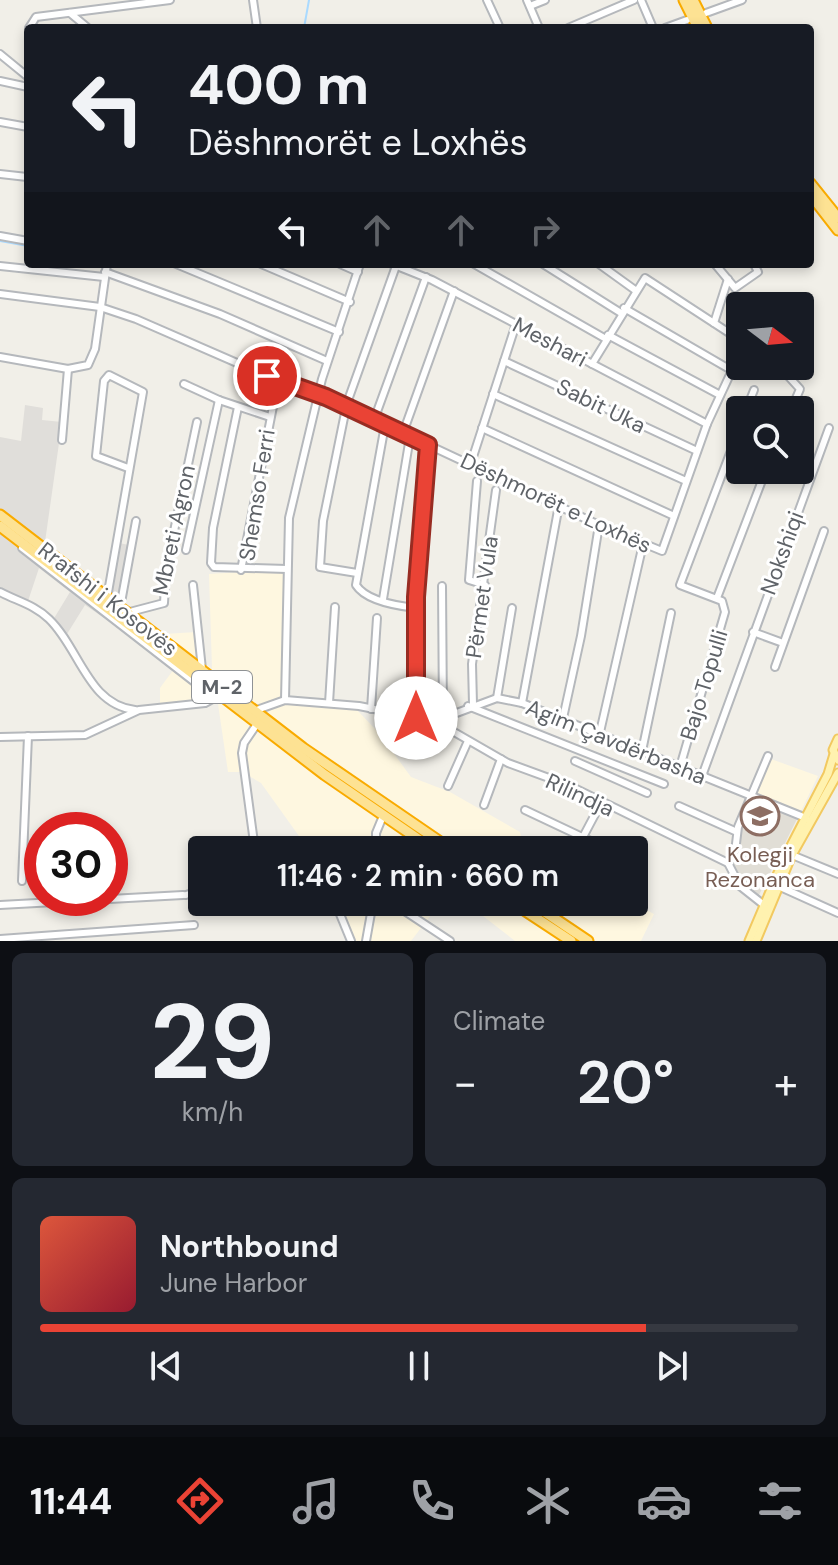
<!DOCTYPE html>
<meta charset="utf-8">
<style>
:root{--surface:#171b24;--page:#242831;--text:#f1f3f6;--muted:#9ea1a6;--line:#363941;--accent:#ea4335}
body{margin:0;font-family:"DM Sans",sans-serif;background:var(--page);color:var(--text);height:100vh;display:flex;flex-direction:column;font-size:30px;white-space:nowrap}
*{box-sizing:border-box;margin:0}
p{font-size:26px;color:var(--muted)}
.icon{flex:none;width:44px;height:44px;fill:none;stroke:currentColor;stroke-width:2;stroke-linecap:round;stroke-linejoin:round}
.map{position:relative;height:941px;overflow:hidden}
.side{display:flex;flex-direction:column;gap:12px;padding:12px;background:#0d0f14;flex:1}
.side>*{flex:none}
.guide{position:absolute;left:24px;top:24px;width:790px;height:244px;border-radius:8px;box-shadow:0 4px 12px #0003;background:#171b24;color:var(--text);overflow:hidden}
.needle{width:52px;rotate:106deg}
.buttons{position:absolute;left:726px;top:292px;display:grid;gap:16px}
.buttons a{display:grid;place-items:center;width:88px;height:88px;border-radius:8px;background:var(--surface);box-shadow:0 4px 12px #0003;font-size:40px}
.speed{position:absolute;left:24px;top:812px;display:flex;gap:16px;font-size:40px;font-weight:700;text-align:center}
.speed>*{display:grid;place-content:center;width:104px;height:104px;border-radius:50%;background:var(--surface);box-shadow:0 4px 12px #0003;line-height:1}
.speed .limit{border:12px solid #d22;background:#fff;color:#111}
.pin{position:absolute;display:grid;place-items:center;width:68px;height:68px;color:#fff;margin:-34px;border:4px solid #fff;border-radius:50%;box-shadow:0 2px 8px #0007}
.me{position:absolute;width:88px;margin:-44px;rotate:0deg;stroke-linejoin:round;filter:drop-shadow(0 0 6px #0008)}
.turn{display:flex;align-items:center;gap:28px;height:168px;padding:0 32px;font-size:36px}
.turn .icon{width:104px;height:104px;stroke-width:2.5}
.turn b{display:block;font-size:56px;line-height:68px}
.lanes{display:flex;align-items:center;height:76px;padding:0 32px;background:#0003;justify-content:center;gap:40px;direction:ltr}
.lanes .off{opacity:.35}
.big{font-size:60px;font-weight:600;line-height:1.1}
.side .widget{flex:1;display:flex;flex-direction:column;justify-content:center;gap:12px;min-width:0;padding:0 28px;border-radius:12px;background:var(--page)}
.side .dial{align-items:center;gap:0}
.dial b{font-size:104px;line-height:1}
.song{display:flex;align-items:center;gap:24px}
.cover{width:96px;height:96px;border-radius:12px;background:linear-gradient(135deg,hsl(10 70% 55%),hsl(350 70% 35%))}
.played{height:8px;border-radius:4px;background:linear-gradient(90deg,var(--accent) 80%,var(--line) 80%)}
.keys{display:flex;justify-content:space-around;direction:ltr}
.heat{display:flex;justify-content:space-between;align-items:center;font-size:44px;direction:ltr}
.side .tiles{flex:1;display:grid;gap:12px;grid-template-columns:1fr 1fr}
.widget:last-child{grid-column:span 2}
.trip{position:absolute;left:188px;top:836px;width:460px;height:80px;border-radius:8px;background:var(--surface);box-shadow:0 4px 12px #0003;font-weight:600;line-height:80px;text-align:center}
.dock{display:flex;height:128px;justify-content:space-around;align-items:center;background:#090b0e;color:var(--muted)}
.dock .icon{width:56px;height:56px}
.dock .active{color:var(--accent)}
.dock b{font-size:36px;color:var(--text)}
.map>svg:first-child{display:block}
.commercial{fill:#fef7e0}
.industrial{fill:#e0deda}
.education{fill:#e1ded6}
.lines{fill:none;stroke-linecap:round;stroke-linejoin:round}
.stream{stroke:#aadaff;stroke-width:2}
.minor-casing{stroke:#b5b8bc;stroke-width:10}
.major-casing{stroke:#f2c960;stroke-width:11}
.highway-casing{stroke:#f9ab00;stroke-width:13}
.minor{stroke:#fff;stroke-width:6}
.major{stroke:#fff2af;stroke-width:7}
.highway{stroke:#fde293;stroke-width:9}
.route-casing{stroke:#982c22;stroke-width:20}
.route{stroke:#ea4335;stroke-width:14}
.labels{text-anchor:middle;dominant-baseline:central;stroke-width:6;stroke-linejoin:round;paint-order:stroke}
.shield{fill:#fff;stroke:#8f9295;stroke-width:2}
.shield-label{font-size:20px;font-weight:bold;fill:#5f6368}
.street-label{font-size:22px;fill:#5f6368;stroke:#fff}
.education-label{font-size:22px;fill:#785e54;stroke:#fff}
</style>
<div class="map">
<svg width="838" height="941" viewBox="0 0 838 941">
<rect width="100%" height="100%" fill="#f1efe8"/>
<g class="commercial">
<polygon points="287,569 285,700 355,708 379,733 411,777 450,792 520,832 524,849 537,850 309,850 261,783 242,772 228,772 218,704 160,705 160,688 174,669 153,653 163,634 197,632 199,658 212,669 209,574"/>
<polygon points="771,759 818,776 801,811 755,793"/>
<polygon points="335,902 441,902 411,941 350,941"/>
<polygon points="465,902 600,902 614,910 620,902 631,902 654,914 641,941 515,941"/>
</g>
<polygon class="industrial" points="25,405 43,408 42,420 62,422 45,542 104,589 114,542 129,545 121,601 107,620 85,605 67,634 53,620 70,592 39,568 27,604 0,592 0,437 21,441"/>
<polygon class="education" points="754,796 800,813 758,897 748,889 733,864 740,830"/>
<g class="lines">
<g class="stream">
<polyline points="304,28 309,0"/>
<polyline points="0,241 28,246"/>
</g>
<defs>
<g id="minor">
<polyline points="253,0 257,28"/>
<polyline points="487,0 500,28"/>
<polyline points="527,0 539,28"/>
<polyline points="641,0 653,28"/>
<polyline points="530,6 545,0"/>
<polyline points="70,13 88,28"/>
<polyline points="706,13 742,0"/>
<polyline points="29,28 36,17 170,0"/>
<polyline points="568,28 634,0"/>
<polyline points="665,28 687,20"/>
<polyline points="0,54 28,77"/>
<polyline points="0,81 28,87"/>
<polyline points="0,122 28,127"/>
<polyline points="0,174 27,177"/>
<polyline points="0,236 28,241"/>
<polyline points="176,264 339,332"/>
<polyline points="261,264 350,302"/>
<polyline points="340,264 358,272"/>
<polyline points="392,264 432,280 707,424"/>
<polyline points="474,264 606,339"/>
<polyline points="543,264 621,313"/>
<polyline points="599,264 635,290"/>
<polyline points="715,264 735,288 758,272 754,264"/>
<polyline points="0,266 104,277"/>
<polyline points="105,272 220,314 327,361"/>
<polyline points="0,294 100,307 136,319 267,376 326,397 599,525 662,551 707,424 740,353"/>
<polyline points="624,308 731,370"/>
<polyline points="714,323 728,279"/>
<polyline points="608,335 720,395"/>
<polyline points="0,357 68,369 88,365 95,349 107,264"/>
<polyline points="504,361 697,451"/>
<polyline points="592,364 645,278 740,340"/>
<polyline points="779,366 800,389 791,410"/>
<polyline points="184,384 219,400 270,417"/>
<polyline points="493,394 686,481"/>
<polyline points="238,407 213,528 211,563 214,567 287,569"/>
<polyline points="746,410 754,390"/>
<polyline points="374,420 426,277"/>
<path d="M 385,425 L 356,585 C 366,601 398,606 416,608"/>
<polyline points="482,428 674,516"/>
<polyline points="403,433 454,291"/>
<polyline points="62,440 68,369"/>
<polyline points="471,463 516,324"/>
<polyline points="477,481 469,580 485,585"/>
<polyline points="22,548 215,698"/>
<polyline points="186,550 219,400"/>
<polyline points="241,570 278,381"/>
<polyline points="357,573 320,567 323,521 347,403 396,266"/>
<polyline points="193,585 202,669"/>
<polyline points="442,586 443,717"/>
<path d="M 0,592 C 17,601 35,605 49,619 C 80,649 88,705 135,710"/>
<polyline points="107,598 143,392 109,375 104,381 96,456 128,468"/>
<polyline points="717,598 766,470"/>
<polyline points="383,599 410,437"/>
<polyline points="120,608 136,521"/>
<polyline points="126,613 164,603 166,569 197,422"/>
<polyline points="753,632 783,643"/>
<polyline points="775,667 824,531"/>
<polyline points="497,698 512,608"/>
<polyline points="285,700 289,518 322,379 360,264"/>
<polyline points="329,703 335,607"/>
<polyline points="522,703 559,505"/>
<polyline points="473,704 472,664 496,490"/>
<polyline points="468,706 664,784"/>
<polyline points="371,709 377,618"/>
<polyline points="254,711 285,700 359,706 435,721 508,763 568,785 728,863"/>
<polyline points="416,718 416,597 428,445"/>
<polyline points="563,718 581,636 599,525"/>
<polyline points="435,721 497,698 522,703 806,818"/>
<polyline points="600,732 643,544"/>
<polyline points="0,737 85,735 139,710 205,703 216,697"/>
<polyline points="642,751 671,613"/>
<polyline points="575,761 647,793"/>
<polyline points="680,767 725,612 722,601 680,585 740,427"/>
<polyline points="702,776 829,428"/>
<polyline points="448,786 468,741"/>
<polyline points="484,805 501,759"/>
<polyline points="679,806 737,832"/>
<polyline points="525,810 597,844"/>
<polyline points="583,837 601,803"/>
<polyline points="255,850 242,753 244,743 257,724"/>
<polyline points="376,850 376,833 383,816"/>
<polyline points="524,850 529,844 541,850"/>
<polyline points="792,855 838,874"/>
<polyline points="728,863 735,852 738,827 768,756"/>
<polyline points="728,863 740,886 764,905"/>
<polyline points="22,881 28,736"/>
<polyline points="778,886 838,913"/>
<polyline points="186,895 202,890"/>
<polyline points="335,902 351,941"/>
<polyline points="391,902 450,941"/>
<polyline points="0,905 183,895"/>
<polyline points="0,939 194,925"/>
<polyline points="366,941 373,902"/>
</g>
<g id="major">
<polyline points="838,739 833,750 838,760"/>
<polyline points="749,941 783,861 828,774 834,754"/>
<polyline points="756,941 792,855 838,773"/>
</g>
<g id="highway">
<polyline points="684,0 698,28"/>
<polyline points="693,0 707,28"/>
<polyline points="810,183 838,218"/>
<polyline points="810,194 838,230"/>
<polyline points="0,515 303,748 452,850"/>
<polyline points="0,526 325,775 434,850"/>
<polyline points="512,902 571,941"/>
<polyline points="530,902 588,941"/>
</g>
</defs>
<use href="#minor" class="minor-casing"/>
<use href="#major" class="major-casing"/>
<use href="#highway" class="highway-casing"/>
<use href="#minor" class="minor"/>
<use href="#major" class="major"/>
<use href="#highway" class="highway"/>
</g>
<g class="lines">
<defs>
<polyline id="route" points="267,376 326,397 428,445 416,597 416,718"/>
</defs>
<use href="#route" class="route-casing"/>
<use href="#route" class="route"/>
</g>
<defs>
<symbol id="university-ring" viewBox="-11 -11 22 22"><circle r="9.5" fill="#fff" stroke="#8d6e63" stroke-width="1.5"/><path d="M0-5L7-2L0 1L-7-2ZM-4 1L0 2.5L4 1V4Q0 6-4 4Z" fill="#8d6e63"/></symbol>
</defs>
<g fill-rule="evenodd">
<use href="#university-ring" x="738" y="794" width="44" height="44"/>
</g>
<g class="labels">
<rect class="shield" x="192" y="671" width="60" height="32" rx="6"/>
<g class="shield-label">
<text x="222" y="687">M-2</text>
</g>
<g class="street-label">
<text transform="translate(550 342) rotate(28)">Meshari</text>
<text transform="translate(601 406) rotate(26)">Sabit Uka</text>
<text transform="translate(257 495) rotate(-81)">Shemso Ferri</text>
<text transform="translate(556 503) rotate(25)">Dëshmorët e Loxhës</text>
<text transform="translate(174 530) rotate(-78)">Mbreti Agron</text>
<text transform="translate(782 553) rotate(-70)">Nokshiqi</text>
<text transform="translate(482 597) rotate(-82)">Përmet Vula</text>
<text transform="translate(108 599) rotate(38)">Rrafshi i Kosovës</text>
<text transform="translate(704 685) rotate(-73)">Bajo Topulli</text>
<text transform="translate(616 742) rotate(22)">Agim Çavdërbasha</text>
<text transform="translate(580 795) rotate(25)">Rilindja</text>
</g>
<g class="education-label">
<text x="760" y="854">Kolegji<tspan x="760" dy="25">Rezonanca</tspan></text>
</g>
</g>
</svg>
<div class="buttons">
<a><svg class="needle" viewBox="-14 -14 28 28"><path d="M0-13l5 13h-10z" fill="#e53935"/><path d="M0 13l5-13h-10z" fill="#9ea1a6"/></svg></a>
<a><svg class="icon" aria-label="search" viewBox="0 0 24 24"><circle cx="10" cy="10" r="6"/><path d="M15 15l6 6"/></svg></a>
</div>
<div class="speed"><div class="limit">30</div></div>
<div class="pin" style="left:267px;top:376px;background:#d93025"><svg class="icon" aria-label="arrive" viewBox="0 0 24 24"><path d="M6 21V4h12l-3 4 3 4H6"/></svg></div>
<svg class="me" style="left:416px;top:718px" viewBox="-20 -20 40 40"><circle r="19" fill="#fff"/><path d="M0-13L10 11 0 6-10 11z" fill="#ea4335"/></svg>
<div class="trip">11:46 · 2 min · 660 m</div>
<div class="guide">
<div class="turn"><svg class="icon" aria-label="left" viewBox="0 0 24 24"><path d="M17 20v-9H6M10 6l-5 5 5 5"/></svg><div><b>400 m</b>Dëshmorët e Loxhës</div></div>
<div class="lanes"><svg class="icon" aria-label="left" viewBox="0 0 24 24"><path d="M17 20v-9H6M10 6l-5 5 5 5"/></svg><svg class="icon off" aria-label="ahead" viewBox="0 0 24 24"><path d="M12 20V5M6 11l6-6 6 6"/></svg><svg class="icon off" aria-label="ahead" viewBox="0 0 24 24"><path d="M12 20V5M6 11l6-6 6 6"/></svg><svg class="icon off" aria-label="right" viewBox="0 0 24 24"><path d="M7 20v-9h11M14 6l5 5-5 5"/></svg></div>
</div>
</div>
<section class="side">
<div class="tiles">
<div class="widget dial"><b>29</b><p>km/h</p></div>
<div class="widget"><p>Climate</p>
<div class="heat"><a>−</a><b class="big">20°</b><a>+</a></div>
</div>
<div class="widget">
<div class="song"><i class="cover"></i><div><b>Northbound</b><p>June Harbor</p></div></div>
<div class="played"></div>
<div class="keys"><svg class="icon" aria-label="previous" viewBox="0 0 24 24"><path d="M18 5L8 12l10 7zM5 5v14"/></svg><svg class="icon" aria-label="pause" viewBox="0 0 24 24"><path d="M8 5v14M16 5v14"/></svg><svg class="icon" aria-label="next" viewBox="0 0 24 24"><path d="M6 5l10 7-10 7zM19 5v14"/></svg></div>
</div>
</div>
</section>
<nav class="dock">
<b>11:44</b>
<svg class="icon active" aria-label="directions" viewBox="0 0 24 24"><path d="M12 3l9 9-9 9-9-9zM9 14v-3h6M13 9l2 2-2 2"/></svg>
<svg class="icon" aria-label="music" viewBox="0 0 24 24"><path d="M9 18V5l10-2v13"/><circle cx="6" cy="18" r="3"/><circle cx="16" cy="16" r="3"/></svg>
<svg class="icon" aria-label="phone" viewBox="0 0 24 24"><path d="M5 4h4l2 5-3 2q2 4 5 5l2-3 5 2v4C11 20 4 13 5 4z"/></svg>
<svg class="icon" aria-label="climate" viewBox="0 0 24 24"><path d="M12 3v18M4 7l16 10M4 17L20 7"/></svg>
<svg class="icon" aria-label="car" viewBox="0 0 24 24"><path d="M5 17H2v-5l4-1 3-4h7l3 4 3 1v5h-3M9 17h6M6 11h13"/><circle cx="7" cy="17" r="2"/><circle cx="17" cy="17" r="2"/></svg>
<svg class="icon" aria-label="filters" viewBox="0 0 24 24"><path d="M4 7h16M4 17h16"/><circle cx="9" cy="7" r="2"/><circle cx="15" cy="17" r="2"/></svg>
</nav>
